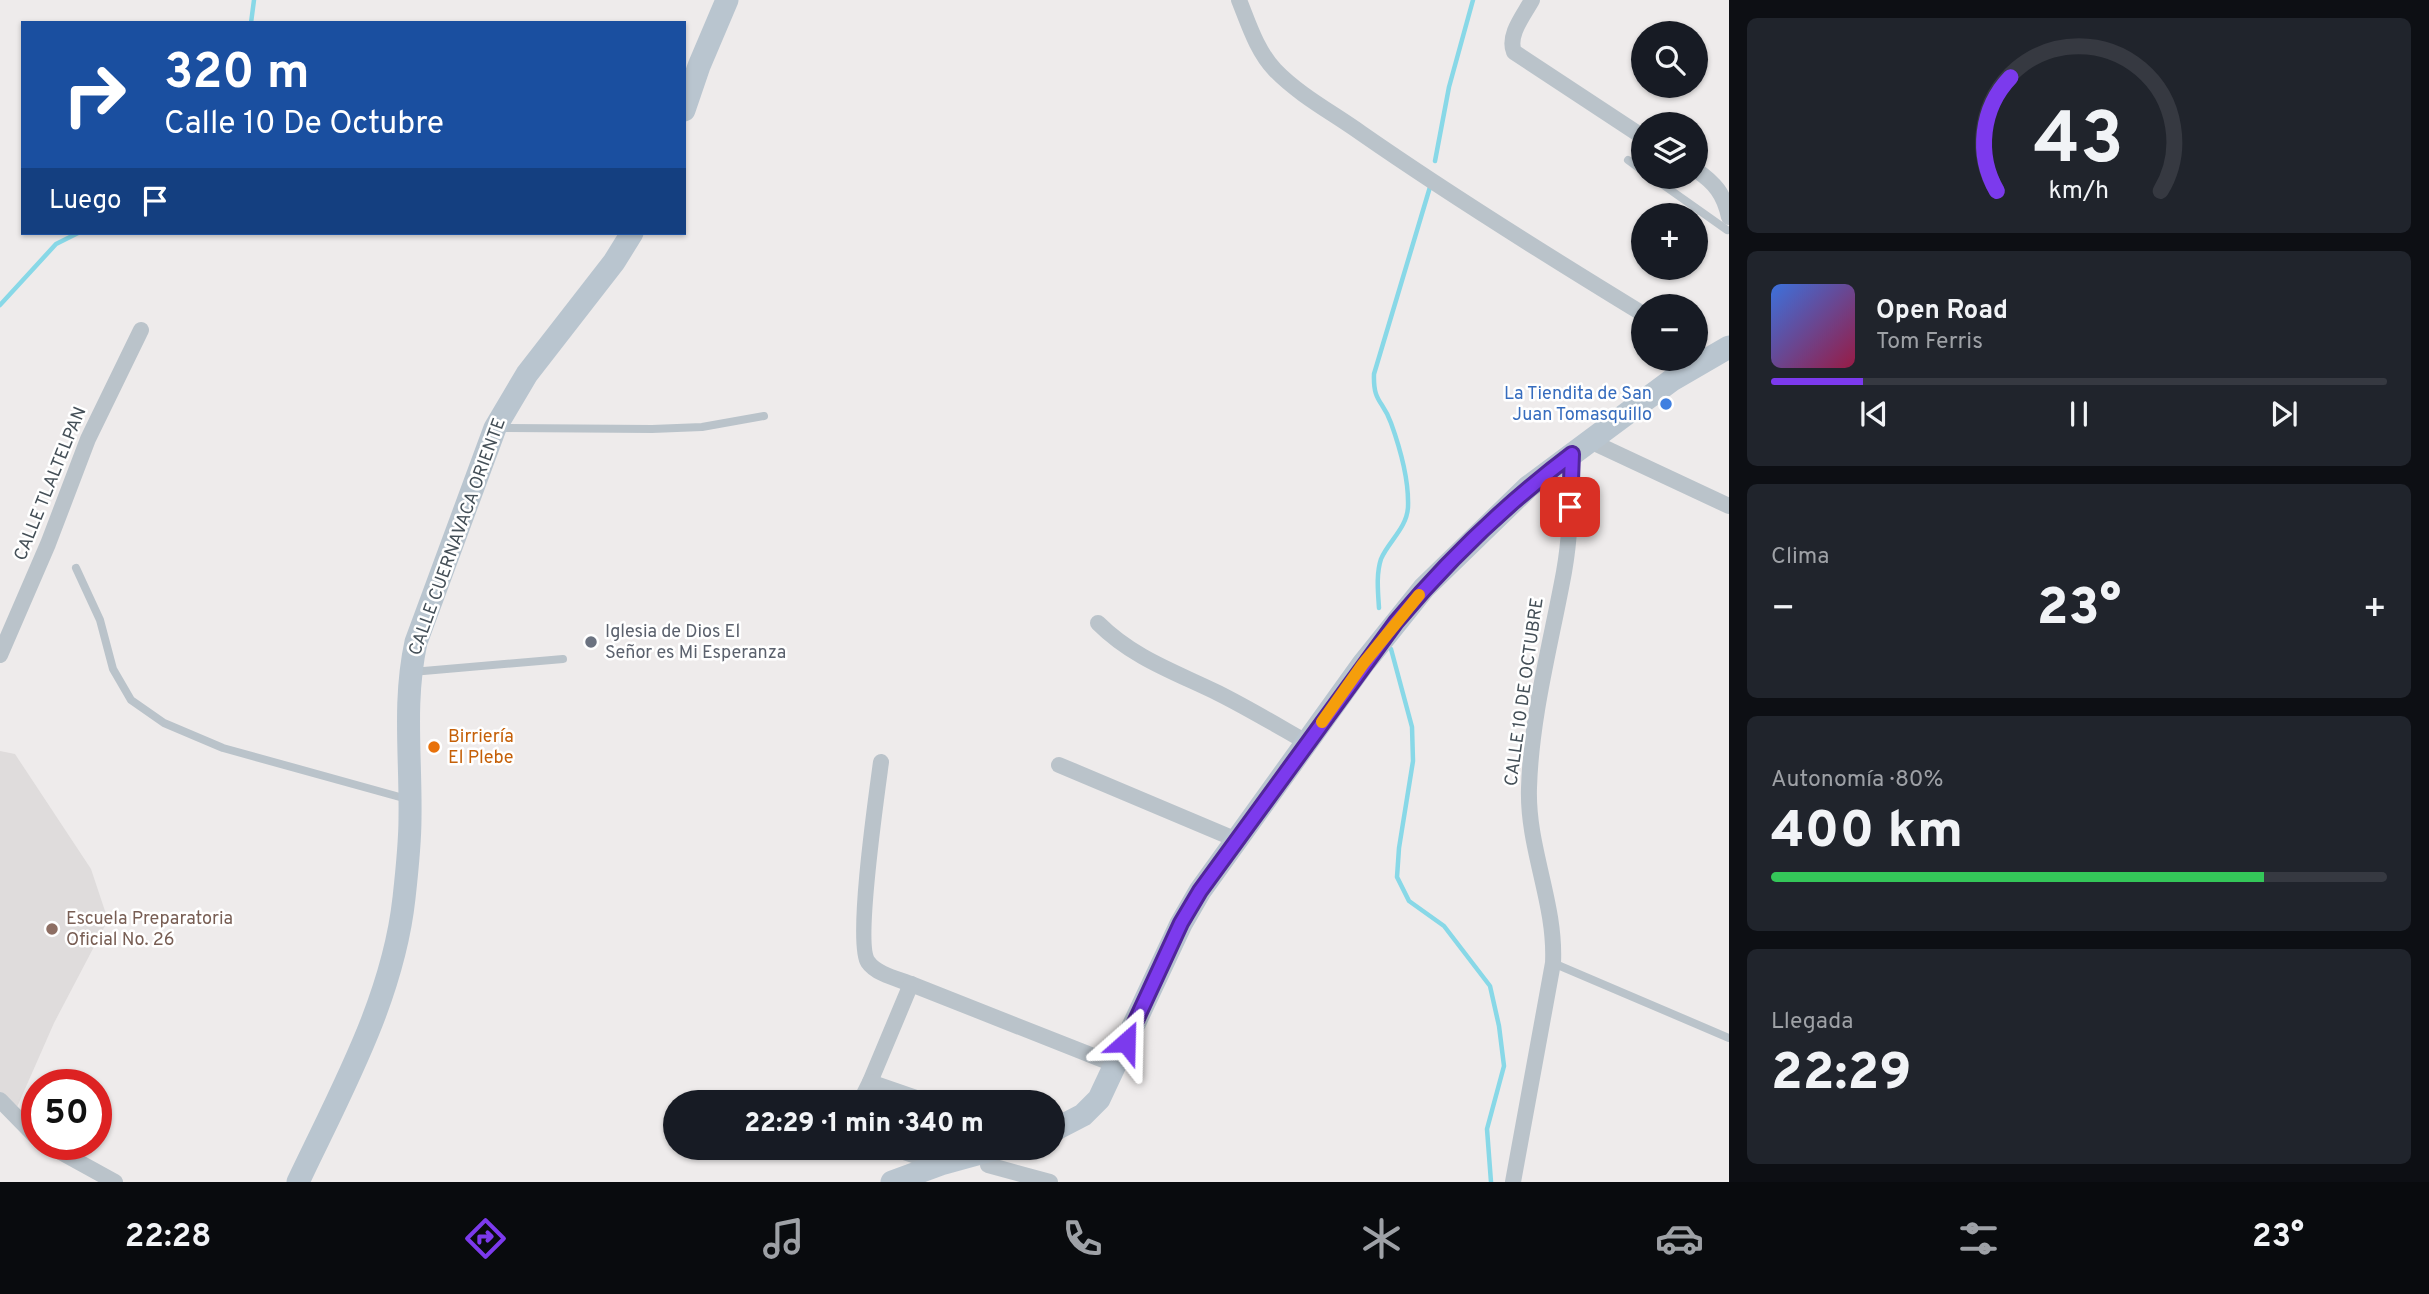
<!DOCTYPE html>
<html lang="es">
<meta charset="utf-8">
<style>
:root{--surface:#171b24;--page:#20242c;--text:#f1f3f6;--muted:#9ea1a6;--line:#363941;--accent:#7c3aed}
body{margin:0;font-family:Overpass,sans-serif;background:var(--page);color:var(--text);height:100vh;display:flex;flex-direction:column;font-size:26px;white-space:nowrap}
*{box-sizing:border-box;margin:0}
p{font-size:23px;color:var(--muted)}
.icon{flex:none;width:38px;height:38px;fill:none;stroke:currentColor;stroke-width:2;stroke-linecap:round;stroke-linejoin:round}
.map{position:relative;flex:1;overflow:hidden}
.panel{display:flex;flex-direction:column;gap:18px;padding:18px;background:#0d0f14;width:700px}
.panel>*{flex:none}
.guide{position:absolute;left:21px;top:21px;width:665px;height:214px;border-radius:0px;box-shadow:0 2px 5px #0004;background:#1a4fa0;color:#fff;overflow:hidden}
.fabs{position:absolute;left:1631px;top:21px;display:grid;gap:14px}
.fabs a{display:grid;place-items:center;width:77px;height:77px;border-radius:50%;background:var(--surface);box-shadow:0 2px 5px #0004;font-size:35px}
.speed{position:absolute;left:21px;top:1069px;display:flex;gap:14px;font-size:35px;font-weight:700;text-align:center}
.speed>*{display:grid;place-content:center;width:91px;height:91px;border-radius:50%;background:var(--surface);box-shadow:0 2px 5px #0004;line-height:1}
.speed .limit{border:10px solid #d22;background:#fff;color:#111}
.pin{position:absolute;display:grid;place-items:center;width:60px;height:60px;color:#fff;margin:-30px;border-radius:14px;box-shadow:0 4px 10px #0006}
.me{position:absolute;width:77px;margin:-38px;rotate:25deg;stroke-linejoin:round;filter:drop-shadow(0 0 5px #0008)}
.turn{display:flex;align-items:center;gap:24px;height:147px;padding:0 28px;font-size:32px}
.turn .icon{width:91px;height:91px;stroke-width:2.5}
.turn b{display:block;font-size:49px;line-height:60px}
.then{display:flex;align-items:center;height:66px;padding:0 28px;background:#0003;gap:14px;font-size:26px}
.big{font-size:52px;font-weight:800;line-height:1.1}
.panel .tile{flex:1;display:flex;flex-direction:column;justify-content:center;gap:10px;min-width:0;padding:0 24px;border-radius:10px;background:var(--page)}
.panel .dial{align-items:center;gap:0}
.dial svg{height:182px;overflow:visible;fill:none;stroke:var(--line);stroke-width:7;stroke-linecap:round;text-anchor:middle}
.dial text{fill:var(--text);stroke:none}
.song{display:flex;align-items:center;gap:21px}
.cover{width:84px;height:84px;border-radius:10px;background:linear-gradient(135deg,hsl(220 70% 55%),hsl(340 70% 35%))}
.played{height:7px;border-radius:4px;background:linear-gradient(90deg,var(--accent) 15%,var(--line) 15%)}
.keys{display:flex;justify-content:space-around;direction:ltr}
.heat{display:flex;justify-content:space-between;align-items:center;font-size:38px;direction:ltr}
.charge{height:10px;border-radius:5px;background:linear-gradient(90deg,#34c759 80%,var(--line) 0)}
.trip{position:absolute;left:663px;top:1090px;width:402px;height:70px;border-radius:35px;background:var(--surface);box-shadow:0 2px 5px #0004;font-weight:800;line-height:70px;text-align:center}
.tabs{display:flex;height:112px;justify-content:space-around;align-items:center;background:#090b0e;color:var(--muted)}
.tabs .icon{width:49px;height:49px}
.tabs .on{color:var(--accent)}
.tabs b{font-size:32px;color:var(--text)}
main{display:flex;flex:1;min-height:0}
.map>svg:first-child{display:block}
.education{fill:#dfdcdc}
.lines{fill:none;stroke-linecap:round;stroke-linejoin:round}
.stream{stroke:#88d8e7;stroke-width:4.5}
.service{stroke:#bac3ca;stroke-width:8}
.minor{stroke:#bac3ca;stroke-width:16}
.secondary{stroke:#b9c5cf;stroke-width:23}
.route-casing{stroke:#51269a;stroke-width:18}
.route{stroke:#7c3aed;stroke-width:12}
.slow{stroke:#f59e0b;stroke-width:12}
.shop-dot{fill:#3f7fe0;stroke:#fff;stroke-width:2.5}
.worship-dot{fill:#6b7280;stroke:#fff;stroke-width:2.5}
.food-dot{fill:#e8710a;stroke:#fff;stroke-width:2.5}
.education-dot{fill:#8d6e63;stroke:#fff;stroke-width:2.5}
.labels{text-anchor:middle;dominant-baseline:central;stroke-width:5;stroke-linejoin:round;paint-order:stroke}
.shop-label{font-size:18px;fill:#366cbe;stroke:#fff;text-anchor:end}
.street-label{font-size:18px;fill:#444f57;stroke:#fff}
.worship-label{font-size:18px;fill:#5b616d;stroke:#fff;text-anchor:start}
.food-label{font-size:18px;fill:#c56008;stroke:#fff;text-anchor:start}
.education-label{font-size:18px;fill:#785e54;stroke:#fff;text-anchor:start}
</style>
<main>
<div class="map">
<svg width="1729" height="1182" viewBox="0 0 1729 1182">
<rect width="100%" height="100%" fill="#eeebeb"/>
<polygon class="education" points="0,751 15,754 91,869 108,920 54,1023 14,1114 0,1106"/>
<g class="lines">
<g class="stream">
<polyline points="251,23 254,0"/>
<polyline points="1435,161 1449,87 1473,0"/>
<polyline points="0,305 56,244 78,233"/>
<path d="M 1379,608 C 1378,592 1376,574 1381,559 C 1388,542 1407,528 1408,507 C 1409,481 1400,448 1391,423 C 1383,400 1373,403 1374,374 L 1430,187"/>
<polyline points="1391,649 1412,727 1413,761 1399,848 1397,877 1409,901 1444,926 1490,986 1499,1026 1504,1066 1487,1129 1491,1182"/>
</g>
<g class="service">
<polyline points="1628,160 1643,171"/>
<polyline points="1652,177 1727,230"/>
<polyline points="498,428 652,429 702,427 764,416"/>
<polyline points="76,568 100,620 113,669 131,700 164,723 223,748 407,799"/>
<polyline points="412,672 563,659"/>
<polyline points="1553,963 1729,1038"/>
</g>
<g class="minor">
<path d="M 1239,0 C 1249,25 1257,51 1275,70 C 1299,95 1333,113 1361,133 C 1453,197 1548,256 1643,314"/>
<path d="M 1532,0 C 1524,15 1507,35 1514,52 L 1643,137"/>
<path d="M 1696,170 C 1715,183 1724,194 1729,217"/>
<polyline points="1590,441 1729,506"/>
<path d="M 1098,623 C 1133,658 1175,672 1218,693 C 1248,708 1278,726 1308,743"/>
<polyline points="0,655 48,544 88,439 141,330"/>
<path d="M 881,762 C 877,792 855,944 868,962 C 876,974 898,979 911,984 L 1116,1065"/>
<polyline points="1059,765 1237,840"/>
<polyline points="870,1082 911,984"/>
<polyline points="0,1100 37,1138"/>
<polyline points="860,1102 870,1082 928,1102"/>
<polyline points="46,1144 115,1182"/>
<polyline points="891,1148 941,1164"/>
<polyline points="988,1165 1050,1182"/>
<path d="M 1513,1182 L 1553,963 C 1556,903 1527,848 1529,788 C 1531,716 1551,643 1564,572 C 1571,533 1571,493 1572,454"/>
</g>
<g class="secondary">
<polyline points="684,110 699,66 727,0"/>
<polyline points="1054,1130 1083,1115 1099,1099 1181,924 1200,891 1363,664 1424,588 1528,487 1672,380 1729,347"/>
<path d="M 298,1182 C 341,1091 393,999 404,898 C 407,871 410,844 410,818 C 411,757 403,702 416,642 L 495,428 L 527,374 L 614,262 L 632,233"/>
<polyline points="892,1182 941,1164 999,1148"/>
</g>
</g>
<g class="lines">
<defs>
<path id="route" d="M 1126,1042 L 1181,923 L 1200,891 L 1396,622 C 1448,560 1507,503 1572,454 L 1570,507"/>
</defs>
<use href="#route" class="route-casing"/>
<use href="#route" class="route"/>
<polyline class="slow" points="1322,722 1363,664 1419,595"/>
</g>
<circle class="shop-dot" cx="1666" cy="404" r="7"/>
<circle class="worship-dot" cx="591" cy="642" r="7"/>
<circle class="food-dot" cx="434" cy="747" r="7"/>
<circle class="education-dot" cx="52" cy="929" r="7"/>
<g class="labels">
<g class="shop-label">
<text x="1652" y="394">La Tiendita de San<tspan x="1652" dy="21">Juan Tomasquillo</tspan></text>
</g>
<g class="street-label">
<text transform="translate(51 484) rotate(-68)">CALLE TLALTELPAN</text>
<text transform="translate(458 537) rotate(-70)">CALLE CUERNAVACA ORIENTE</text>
<text transform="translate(1525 692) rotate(-82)">CALLE 10 DE OCTUBRE</text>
</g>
<g class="worship-label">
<text x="605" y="632">Iglesia de Dios El<tspan x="605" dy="21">Señor es Mi Esperanza</tspan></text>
</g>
<g class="food-label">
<text x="448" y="737">Birriería<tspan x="448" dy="21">El Plebe</tspan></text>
</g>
<g class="education-label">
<text x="66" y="919">Escuela Preparatoria<tspan x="66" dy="21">Oficial No. 26</tspan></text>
</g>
</g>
</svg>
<div class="fabs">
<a><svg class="icon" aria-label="search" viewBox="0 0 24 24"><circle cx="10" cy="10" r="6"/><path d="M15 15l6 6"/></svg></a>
<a><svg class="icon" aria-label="layers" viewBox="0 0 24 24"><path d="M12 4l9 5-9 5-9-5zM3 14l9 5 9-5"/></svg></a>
<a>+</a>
<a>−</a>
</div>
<div class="speed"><div class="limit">50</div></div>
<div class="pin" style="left:1570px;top:507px;background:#d93025"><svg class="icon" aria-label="arrive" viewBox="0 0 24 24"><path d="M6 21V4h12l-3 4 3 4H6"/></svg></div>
<svg class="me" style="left:1126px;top:1042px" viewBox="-20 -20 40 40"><path d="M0-17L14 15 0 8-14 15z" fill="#7c3aed" stroke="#fff" stroke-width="4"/></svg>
<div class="trip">22:29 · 1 min · 340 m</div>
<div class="guide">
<div class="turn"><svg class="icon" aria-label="right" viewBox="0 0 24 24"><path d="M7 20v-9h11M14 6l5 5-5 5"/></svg><div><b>320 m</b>Calle 10 De Octubre</div></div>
<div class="then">Luego<svg class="icon" aria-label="arrive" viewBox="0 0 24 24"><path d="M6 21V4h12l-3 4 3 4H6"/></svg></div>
</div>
</div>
<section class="panel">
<div class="tile dial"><svg viewBox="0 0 100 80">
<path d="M14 69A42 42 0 1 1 86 69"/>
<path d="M14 69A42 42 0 0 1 20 19" stroke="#7c3aed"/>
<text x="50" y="56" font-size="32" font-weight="700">43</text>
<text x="50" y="72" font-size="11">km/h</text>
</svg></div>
<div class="tile">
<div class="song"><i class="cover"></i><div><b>Open Road</b><p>Tom Ferris</p></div></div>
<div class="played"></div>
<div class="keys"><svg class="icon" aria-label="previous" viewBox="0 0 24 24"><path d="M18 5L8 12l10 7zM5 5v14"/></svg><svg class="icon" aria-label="pause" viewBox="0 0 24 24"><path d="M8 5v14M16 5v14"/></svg><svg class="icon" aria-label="next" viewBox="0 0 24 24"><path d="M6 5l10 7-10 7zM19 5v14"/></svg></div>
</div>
<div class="tile"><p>Clima</p>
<div class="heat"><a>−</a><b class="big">23°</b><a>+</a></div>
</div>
<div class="tile"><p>Autonomía · 80%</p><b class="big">400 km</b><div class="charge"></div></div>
<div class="tile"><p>Llegada</p><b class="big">22:29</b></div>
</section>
</main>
<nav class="tabs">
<b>22:28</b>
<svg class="icon on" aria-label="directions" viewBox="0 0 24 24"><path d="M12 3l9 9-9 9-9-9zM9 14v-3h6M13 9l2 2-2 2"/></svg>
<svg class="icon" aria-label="music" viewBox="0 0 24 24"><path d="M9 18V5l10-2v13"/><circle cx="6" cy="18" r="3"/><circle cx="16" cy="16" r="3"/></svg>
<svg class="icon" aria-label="phone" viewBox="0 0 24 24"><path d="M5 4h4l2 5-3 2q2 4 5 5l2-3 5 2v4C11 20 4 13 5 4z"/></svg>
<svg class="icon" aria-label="climate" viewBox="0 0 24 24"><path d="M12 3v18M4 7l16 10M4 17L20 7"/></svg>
<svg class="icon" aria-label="car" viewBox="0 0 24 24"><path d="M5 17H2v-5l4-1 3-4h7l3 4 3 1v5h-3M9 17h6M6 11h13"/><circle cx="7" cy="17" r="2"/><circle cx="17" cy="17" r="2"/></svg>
<svg class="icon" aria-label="filters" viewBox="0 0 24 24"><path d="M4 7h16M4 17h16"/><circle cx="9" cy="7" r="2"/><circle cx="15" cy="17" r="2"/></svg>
<b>23°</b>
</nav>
